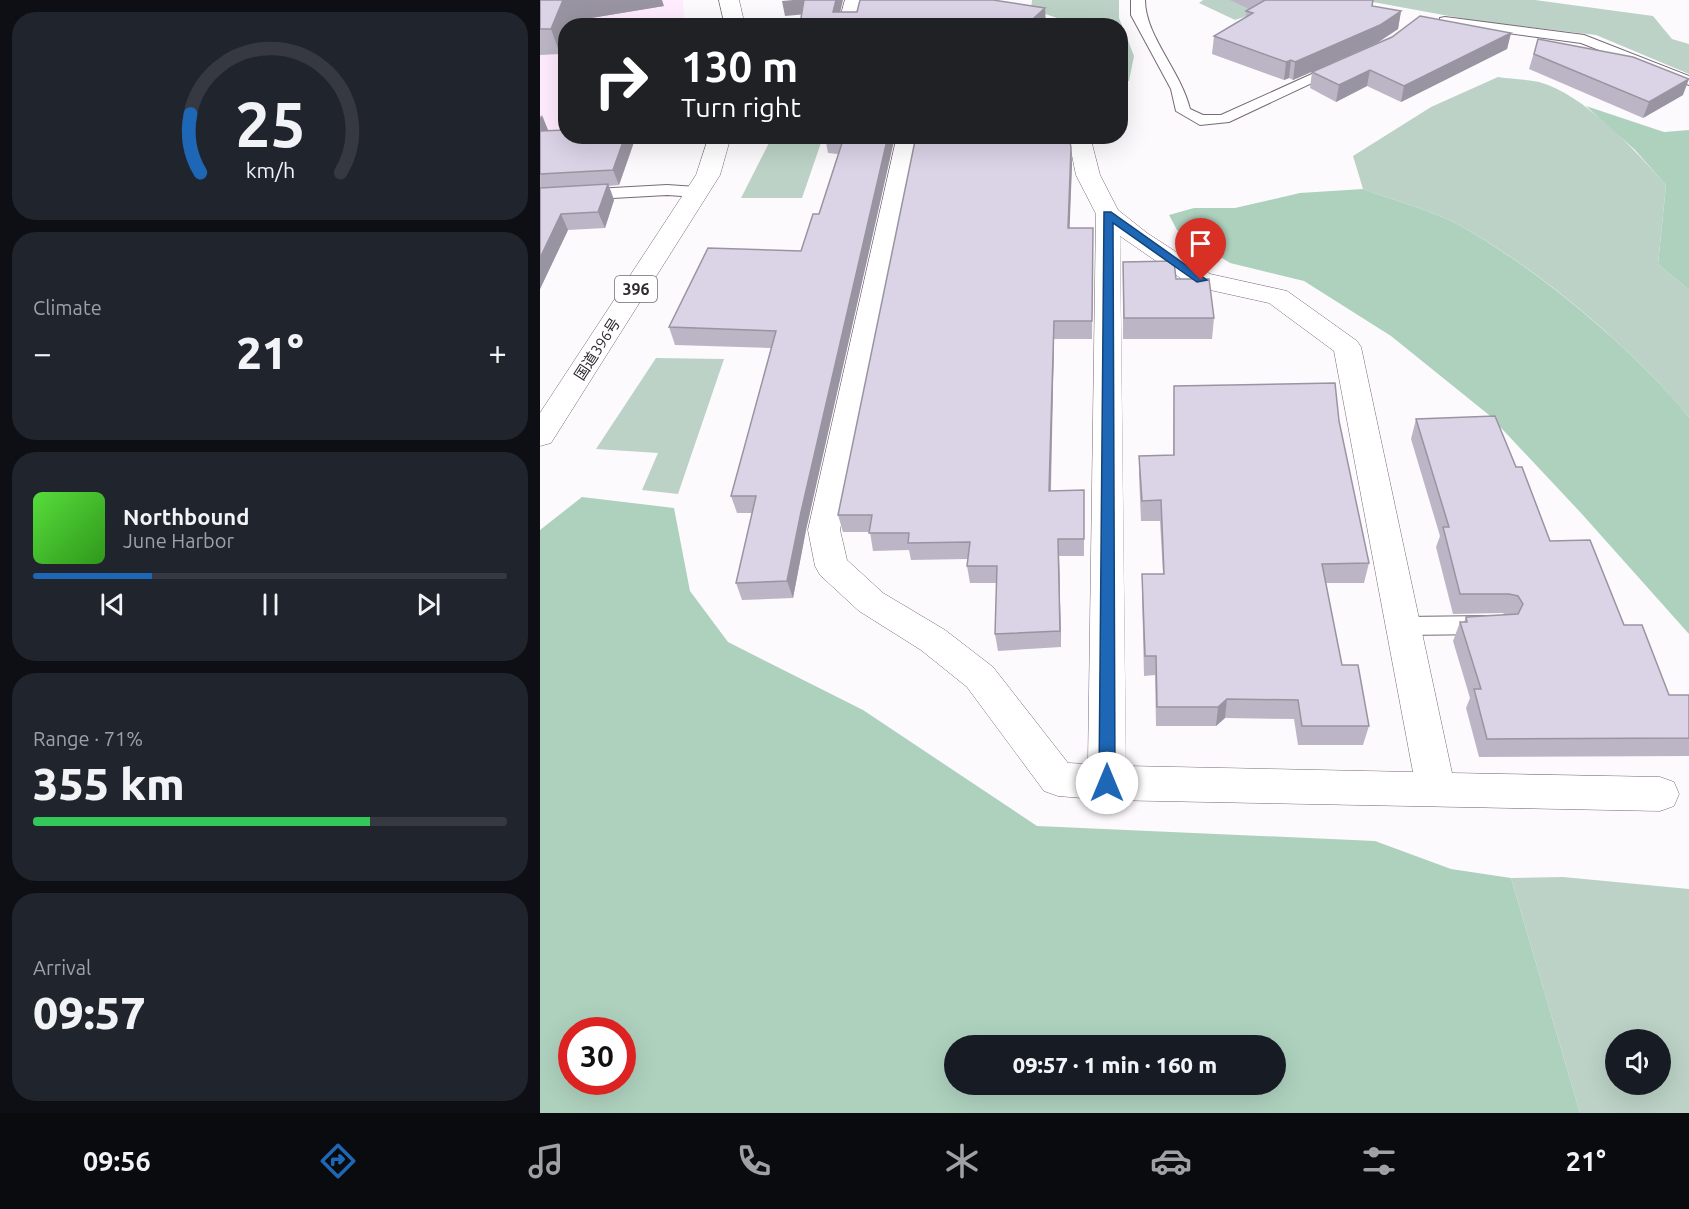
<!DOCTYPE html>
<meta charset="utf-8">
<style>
:root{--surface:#171b24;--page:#20242c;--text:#f1f3f6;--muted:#9ea1a6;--line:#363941;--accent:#1d67b6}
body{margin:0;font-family:Ubuntu,"Noto Sans JP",sans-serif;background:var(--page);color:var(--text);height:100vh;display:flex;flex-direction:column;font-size:22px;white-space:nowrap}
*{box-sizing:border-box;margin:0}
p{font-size:20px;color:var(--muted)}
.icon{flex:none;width:33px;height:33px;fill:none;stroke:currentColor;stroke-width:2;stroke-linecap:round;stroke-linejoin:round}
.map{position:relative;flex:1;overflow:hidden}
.details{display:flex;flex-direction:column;gap:12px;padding:12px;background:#0d0f14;width:540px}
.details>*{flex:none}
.guide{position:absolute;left:18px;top:18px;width:570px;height:126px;border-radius:24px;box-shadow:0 6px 24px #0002;background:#202124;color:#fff;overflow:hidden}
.fabs{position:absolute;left:1065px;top:1029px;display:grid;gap:12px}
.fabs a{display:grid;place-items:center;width:66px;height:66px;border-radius:50%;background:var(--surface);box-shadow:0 6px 24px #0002;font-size:30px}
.speed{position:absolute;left:18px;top:1017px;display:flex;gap:12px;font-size:30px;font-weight:700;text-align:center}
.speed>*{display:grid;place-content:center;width:78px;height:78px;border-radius:50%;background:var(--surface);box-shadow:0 6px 24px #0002;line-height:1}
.speed .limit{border:9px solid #d22;background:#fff;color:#111}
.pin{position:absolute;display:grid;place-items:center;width:51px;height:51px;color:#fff;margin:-62px -26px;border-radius:50% 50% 50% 0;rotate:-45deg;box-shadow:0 0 6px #0007}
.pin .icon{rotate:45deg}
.me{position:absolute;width:66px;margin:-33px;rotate:0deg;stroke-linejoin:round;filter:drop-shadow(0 0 4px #0008)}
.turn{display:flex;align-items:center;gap:21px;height:126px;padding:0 24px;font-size:27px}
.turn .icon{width:78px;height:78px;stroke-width:2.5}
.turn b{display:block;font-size:42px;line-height:51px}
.big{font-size:45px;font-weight:800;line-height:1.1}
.details .tile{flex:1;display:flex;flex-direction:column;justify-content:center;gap:9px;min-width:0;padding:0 21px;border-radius:24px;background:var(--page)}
.details .dial{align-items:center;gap:0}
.dial svg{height:156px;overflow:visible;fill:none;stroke:var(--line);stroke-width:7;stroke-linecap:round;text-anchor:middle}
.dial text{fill:var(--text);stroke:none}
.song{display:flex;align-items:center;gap:18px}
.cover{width:72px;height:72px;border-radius:9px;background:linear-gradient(135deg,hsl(110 70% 55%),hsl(110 70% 35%))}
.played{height:6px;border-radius:3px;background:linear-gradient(90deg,var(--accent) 25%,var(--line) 25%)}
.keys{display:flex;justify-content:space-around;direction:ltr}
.heat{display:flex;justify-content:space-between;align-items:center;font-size:33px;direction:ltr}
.charge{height:9px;border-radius:4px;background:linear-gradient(90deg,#34c759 71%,var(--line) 0)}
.trip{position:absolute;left:404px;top:1035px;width:342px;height:60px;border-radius:30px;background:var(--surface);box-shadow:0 6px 24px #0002;font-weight:800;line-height:60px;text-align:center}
.tab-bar{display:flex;height:96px;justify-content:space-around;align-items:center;background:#090b0e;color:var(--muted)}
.tab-bar .icon{width:42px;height:42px}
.tab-bar .on{color:var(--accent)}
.tab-bar b{font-size:27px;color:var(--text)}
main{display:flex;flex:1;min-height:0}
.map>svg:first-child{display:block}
.built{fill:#ffedff}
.green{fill:#bcd2c6;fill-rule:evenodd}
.forest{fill:#aed1be;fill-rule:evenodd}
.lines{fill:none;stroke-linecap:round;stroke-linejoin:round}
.lane-casing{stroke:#786a79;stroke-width:2}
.street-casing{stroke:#786a79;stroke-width:1}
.highway-casing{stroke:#786a79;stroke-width:1}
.lane{fill:#fff;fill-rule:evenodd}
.street{fill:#fff;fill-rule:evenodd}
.highway{fill:#fff;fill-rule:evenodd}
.wall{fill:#bcb5c6}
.shaded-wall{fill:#9994a1}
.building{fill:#dbd3e6;stroke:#9994a1;stroke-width:1.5}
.route{fill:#1d67b6;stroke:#134376;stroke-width:1.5}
.labels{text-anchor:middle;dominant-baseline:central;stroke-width:6;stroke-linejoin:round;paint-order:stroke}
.far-street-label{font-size:15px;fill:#312b31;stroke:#fff}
.shield{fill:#fff;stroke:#6f6b6f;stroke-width:1.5}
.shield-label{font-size:16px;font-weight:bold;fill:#312b31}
</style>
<main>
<section class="details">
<div class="tile dial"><svg viewBox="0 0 100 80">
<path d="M14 69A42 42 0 1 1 86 69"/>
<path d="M14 69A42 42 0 0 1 9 39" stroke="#1d67b6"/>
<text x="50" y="56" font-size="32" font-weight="700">25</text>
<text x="50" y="72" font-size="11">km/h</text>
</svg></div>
<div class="tile"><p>Climate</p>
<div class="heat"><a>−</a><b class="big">21°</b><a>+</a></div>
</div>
<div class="tile">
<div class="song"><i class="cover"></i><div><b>Northbound</b><p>June Harbor</p></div></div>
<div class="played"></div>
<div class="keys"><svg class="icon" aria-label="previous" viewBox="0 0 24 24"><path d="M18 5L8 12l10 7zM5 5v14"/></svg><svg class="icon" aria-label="pause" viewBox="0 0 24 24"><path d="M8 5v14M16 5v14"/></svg><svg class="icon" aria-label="next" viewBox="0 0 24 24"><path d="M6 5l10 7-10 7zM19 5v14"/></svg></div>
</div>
<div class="tile"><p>Range · 71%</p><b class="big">355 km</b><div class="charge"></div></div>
<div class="tile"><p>Arrival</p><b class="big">09:57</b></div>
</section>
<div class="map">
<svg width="1149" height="1113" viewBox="0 0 1149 1113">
<rect width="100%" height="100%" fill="#fdfafd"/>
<polygon class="built" points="0,0 143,0 145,25 26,26 26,136 103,137 0,142"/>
<g class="green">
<polygon points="492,0 579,0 579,18 594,56 589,81 581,82 580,26 511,25 517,18 491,9"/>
<polygon points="663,0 756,0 695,20 659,3"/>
<polygon points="822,0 995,0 1113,16 1132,39 1149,44 1149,74 1056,35 936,21"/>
<path d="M 958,77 C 971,79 985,79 999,82 C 1044,94 1096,151 1126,185 L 1118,264 L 1149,290 L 1149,417 C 1091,347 1001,271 921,226 C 892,210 855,201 823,189 L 813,156 L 891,107 Z"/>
<polygon points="232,137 283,137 262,198 201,198"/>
<polygon points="116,358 184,359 138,494 102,490 118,453 56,449"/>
<path d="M 1023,877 L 1149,889 L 1149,1113 L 1040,1113 L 971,878 ZM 1076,1040 L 1120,1040 L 1120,1084 L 1076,1084 Z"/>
</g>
<g class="forest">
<polygon points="1046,106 1124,132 1149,130 1149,290 1118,264 1126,185 1095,150"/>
<path d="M 823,189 C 855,201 892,210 921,226 C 1000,271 1091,347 1149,417 L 1149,634 L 1041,513 L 949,415 L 851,336 L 764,281 L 690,263 L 637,230 L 629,215 L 654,208 L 695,208 L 760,193 Z"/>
<path d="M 42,497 L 134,508 L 150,591 L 188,642 L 323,710 L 497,826 L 835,841 L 911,869 L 971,878 L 1040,1113 L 0,1113 L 0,530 ZM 82,1030 L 82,1082 L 32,1082 L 32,1030 ZM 414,1046 L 735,1046 L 735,1084 L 414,1084 Z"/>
</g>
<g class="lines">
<defs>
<g id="lane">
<path d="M 591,0 L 605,0 C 605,36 641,71 650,109 L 663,115 L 681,115 L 794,64 L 804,64 L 806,67 L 689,122 L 660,125 L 636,111 L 631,89 L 591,15 Z"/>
<polygon points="905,17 1044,35 1149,76 1149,85 1041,43 900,24 900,18"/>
<polygon points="127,185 157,187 165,192 157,197 127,195 0,202 0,192"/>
<polygon points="950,616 958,618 962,625 958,632 950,634 863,635 855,633 851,626 855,619 863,617"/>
</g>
<g id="street">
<polygon points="305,0 325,0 318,26 298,26"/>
<path d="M 357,136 L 379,136 L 300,530 L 307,560 L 343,593 L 405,630 L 453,667 L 528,763 L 548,764 L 556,214 L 536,175 L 528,136 L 550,136 L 560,175 L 578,210 L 607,233 L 670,274 L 747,291 L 817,341 L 821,347 L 912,773 L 1120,777 L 1134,782 L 1139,794 L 1134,806 L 1120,811 L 567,800 L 518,796 L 504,791 L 427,687 L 381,650 L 319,611 L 280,575 L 275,566 L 268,530 ZM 580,236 L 652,286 L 729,303 L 794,351 L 873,772 L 586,766 Z"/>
</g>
<g id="highway">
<polygon points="179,0 199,0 205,26 185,26"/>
<polygon points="169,136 191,136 180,175 11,443 0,446 0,413 156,175"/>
</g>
</defs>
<use href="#lane" class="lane-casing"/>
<use href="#street" class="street-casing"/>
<use href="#highway" class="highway-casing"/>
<use href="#lane" class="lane"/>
<use href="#street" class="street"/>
<use href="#highway" class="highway"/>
</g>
<g class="wall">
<polygon points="0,0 124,6 33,21 20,54 0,55"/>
<polygon points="690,0 833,0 832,6 861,11 858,29 837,43 753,80 749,78 744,80 672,54 674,36 706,18 706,11 709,9"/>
<polygon points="971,33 967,49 861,102 827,86 796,102 770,88 772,72"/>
<polygon points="998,39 1143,95 1103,118 989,69"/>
<polygon points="0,115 8,130 26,136 92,136 94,142 79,185 69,186 74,200 65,228 28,230 0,289"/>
<polygon points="355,136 266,530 253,598 202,600 196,583 212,513 197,513 191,496 231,348 135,345 129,327 261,251 279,214 298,154 288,153 285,137"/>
<polygon points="531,148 532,165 529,228 553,228 552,339 514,339 511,491 544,490 544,556 519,556 521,647 458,651 455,634 457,583 430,583 427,566 428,559 371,560 369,550 333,551 330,532 303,532 298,515"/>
<polygon points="583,262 636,279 674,318 672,339 583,339"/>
<polygon points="634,386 799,421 829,563 824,583 786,583 802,665 829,726 823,745 758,745 754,719 685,718 676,726 616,726 615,675 604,676 602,594 602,574 623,574 620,521 601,521 599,476 599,456 633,455"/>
<polygon points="876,419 976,467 1010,541 1084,625 1129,695 1149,695 1149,756 939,757 926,708 930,698 913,641 920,622 924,622 926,617 968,615 962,613 913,614 896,547 900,536 871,439"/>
</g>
<g class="shaded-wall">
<polygon points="23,0 122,0 124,6 33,21 31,26 26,26 26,40 20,54 11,29"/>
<polygon points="253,0 264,0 267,14 245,16 242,1"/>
<polygon points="296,0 303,0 297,26 293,12"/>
<polygon points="505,8 506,24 504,26 485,26"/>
<polygon points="861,11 858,29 837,43 753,80 755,62"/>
<polygon points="971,33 967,49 861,102 864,86"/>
<polygon points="751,60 749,78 744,80 746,62"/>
<polygon points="830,70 827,86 796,102 799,85"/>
<polygon points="1149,79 1143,95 1103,118 1109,102"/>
<polygon points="2,115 8,130 0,144 0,119"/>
<polygon points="85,136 92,136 94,142 79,185 73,170"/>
<polygon points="348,136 355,136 266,530 253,598 247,581 261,512"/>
<polygon points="531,148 532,165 529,245 528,228"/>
<polygon points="68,184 74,200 65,228 58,212"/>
<polygon points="21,214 28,230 0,289 0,258"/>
<polygon points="514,321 514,339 510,508 509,491"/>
<polygon points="518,539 519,556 521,647 520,631"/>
<polygon points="687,699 685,718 676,726 678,707"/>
</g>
<g class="building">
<polygon points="0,0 23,0 11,29 0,29"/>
<polygon points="264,0 296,0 293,12 317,12 320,0 453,0 505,8 485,26 267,26 261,18"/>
<polygon points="725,0 833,0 832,6 861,11 840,25 755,62 751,60 746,62 674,36 713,13 706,11"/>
<polygon points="880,16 971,33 864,86 830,70 799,85 772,72 852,37"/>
<polygon points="998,39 1093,57 1149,79 1109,102 994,54"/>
<polygon points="26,130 26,136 85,136 73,170 0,174 0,131"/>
<polygon points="348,136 261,512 247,581 196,583 216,496 191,496 236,331 129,327 168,248 261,251 273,214 279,214 304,137 285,136"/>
<polygon points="376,136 529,136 531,148 528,228 553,228 552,321 514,321 509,491 544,490 544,539 518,539 520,631 455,634 457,566 427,566 430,542 368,543 369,533 329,533 332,515 298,515"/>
<polygon points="68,184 58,212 21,214 0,258 0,188"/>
<polygon points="634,261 636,279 669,279 674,318 584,318 583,262"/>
<polygon points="795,383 799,421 829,563 782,564 802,665 818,665 829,726 762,726 758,700 687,699 678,707 617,707 616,656 605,656 602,574 624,574 621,500 602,501 599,456 634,455 634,386"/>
<polygon points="955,416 976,467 982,467 1010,541 1050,540 1084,625 1102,625 1129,695 1149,695 1149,738 947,739 934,689 941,689 920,622 927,622 926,617 978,614 983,604 978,596 969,594 920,594 903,527 909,527 876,419"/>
</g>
<polygon class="route" points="564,212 571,212 667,280 657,282 573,223 575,783 572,788 567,790 561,788 559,783"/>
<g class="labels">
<g class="far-street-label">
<text transform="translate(57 349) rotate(-57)">国道396号</text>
</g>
<rect class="shield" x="75" y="276" width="42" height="26" rx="4.5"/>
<g class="shield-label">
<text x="96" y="289">396</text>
</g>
</g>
</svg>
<div class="fabs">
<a><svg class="icon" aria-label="sound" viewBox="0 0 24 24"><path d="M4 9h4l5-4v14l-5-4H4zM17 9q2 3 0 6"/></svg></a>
</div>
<div class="speed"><div class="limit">30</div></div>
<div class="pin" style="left:661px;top:280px;background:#d93025"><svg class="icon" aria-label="arrive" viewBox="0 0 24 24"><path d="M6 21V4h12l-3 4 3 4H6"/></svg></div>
<svg class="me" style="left:567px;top:783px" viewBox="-20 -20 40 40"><circle r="19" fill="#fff"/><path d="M0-13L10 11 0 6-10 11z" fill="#1d67b6"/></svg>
<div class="trip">09:57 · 1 min · 160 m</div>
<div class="guide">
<div class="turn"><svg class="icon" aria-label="right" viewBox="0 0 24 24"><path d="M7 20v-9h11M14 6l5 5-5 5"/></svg><div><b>130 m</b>Turn right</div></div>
</div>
</div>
</main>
<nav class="tab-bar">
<b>09:56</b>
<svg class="icon on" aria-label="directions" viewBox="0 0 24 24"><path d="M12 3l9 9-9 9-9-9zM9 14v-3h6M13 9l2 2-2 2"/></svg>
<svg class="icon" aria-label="music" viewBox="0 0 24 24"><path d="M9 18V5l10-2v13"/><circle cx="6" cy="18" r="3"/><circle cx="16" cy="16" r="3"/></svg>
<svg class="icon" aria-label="phone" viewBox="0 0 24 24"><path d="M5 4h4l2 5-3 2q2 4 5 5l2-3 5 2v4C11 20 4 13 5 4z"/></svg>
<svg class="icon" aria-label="climate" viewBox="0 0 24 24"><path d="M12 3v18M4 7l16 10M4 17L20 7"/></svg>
<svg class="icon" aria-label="car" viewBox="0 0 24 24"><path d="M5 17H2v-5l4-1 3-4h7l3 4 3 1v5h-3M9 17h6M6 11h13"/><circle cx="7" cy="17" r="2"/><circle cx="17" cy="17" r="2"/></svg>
<svg class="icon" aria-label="filters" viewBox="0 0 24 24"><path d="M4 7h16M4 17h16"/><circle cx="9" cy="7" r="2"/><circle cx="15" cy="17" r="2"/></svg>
<b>21°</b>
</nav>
